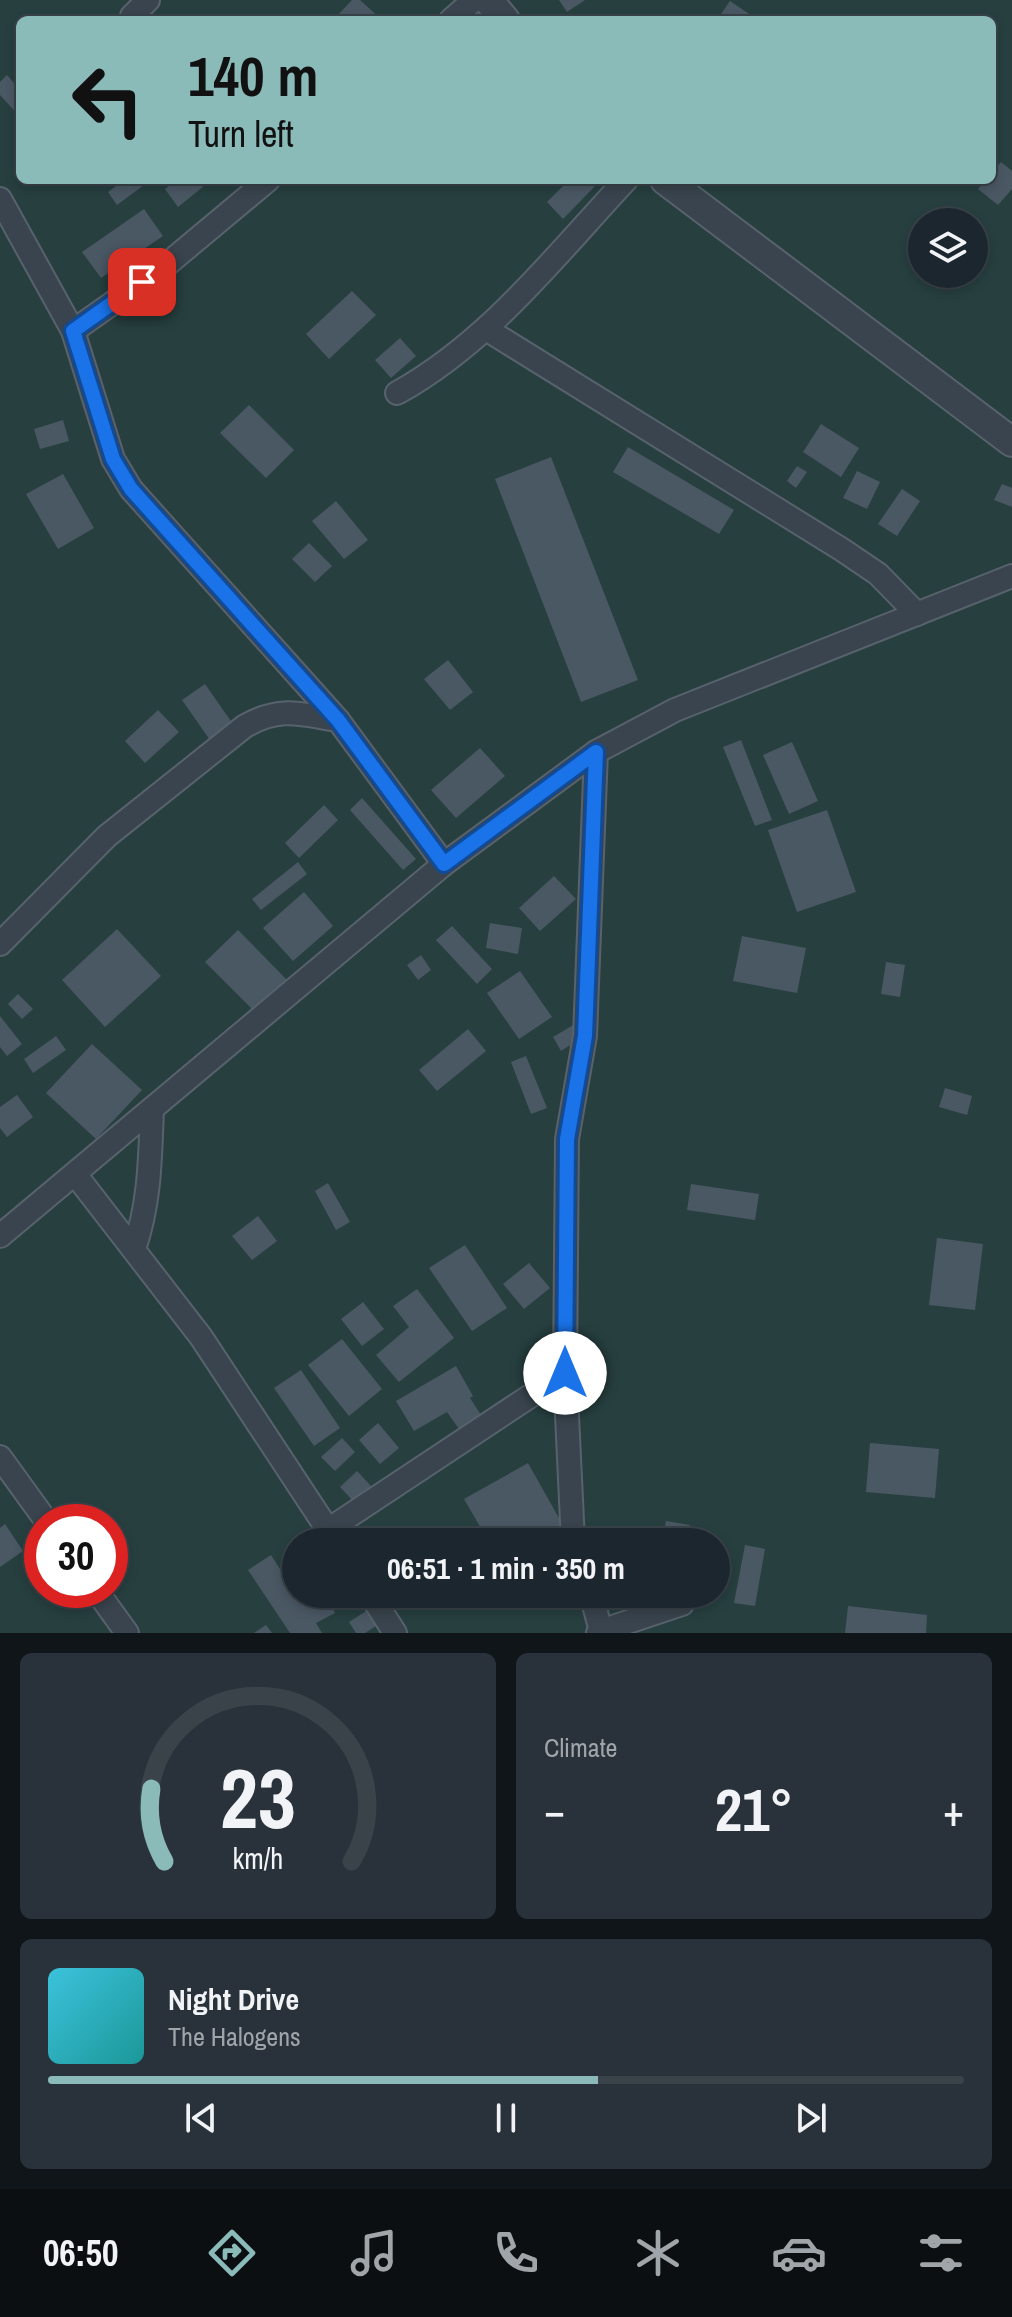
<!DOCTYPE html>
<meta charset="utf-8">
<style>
:root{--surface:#1c262e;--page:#29323a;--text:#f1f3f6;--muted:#a0a5aa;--line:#3a434a;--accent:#8bbbb9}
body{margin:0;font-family:"Archivo Narrow",sans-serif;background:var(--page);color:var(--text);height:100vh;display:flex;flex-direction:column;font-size:30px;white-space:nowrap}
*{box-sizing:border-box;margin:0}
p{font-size:26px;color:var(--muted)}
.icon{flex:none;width:44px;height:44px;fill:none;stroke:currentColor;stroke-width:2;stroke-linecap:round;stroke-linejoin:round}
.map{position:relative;height:1633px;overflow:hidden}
.sheet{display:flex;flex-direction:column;gap:20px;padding:20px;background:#0f1519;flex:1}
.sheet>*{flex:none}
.top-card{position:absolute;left:16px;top:16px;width:980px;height:168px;border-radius:12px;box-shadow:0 4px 12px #0003,0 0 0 2px var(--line);background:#8bbbb9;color:#111;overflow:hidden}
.tools{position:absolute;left:908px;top:208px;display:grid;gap:16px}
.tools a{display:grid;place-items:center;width:80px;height:80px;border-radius:50%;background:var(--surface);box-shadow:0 4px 12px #0003,0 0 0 2px var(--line);font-size:40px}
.speed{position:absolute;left:24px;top:1504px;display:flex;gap:16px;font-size:40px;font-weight:700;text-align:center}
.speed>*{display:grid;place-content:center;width:104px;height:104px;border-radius:50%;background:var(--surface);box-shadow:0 4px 12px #0003,0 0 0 2px var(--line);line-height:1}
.speed .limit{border:12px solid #d22;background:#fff;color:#111}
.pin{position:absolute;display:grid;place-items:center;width:68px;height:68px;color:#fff;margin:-34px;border-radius:16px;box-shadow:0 4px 12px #0006}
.me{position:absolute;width:88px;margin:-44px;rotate:0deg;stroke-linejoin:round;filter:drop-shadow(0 0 6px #0008)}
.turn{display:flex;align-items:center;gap:28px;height:168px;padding:0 40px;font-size:36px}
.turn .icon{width:104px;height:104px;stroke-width:2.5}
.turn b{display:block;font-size:56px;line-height:68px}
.big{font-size:60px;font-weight:800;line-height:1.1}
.sheet .widget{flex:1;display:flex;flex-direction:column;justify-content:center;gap:12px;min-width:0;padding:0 28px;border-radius:12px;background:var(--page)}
.sheet .dial{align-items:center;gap:0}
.dial svg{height:208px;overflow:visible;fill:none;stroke:var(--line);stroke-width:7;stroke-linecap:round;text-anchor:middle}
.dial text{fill:var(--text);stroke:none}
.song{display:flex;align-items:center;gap:24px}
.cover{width:96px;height:96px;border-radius:12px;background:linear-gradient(135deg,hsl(190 70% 55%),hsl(180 70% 35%))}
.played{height:8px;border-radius:4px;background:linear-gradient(90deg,var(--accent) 60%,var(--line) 60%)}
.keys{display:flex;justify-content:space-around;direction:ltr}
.heat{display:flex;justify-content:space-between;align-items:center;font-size:44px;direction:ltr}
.sheet .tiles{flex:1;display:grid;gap:20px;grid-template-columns:1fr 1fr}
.widget:last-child{grid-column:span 2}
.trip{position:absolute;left:282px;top:1528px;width:448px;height:80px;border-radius:40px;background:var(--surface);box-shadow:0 4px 12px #0003,0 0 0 2px var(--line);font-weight:800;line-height:80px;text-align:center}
.menu{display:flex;height:128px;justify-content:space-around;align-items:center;background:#0b0f12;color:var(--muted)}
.menu .icon{width:56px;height:56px}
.menu .on{color:var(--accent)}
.menu b{font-size:36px;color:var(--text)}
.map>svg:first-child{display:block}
.green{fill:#273f3f;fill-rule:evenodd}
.building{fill:#4a5864}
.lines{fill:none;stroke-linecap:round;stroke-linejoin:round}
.minor-casing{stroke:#57626c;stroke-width:26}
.tertiary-casing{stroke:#57626c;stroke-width:32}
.minor{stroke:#39444e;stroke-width:22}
.tertiary{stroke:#39444e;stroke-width:28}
.route-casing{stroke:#114b97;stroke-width:20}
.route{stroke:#1a73e8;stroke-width:14}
</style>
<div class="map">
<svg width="1012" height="1633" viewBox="0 0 1012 1633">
<rect width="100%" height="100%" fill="#25323e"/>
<path class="green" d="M 0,0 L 1012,0 L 1012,1633 L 0,1633 ZM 20,20 L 992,20 L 992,180 L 20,180 ZM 922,222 L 974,222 L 974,274 L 922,274 ZM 42,1522 L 110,1522 L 110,1590 L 42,1590 ZM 296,1542 L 716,1542 L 716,1594 L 296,1594 Z"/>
<g class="building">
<polygon points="352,0 360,0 382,20 340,20 336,17"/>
<polygon points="559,0 585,0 567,12"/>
<polygon points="730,1 758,20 717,20"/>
<polygon points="7,75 20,90 20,117 0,95 0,82"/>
<polygon points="1001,162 1012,171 1012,189 998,205 978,189 985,180 992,180 992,172"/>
<polygon points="124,180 141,180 144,185 117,205 108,192"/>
<polygon points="176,180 199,180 204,186 178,207 165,189"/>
<polygon points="569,180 597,180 599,182 563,219 547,202"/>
<polygon points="144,209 163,236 101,278 82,252"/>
<polygon points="352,291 376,315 329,359 306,334"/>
<polygon points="400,338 416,356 391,378 375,360"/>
<polygon points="249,405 294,450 266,478 220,433"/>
<polygon points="63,420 69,441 40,449 34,429"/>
<polygon points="821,424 859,448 841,477 803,452"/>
<polygon points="628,447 734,510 719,534 613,472"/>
<polygon points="551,457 638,680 581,702 495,479"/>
<polygon points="797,466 807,472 796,488 787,481"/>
<polygon points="857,471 880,482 867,509 843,498"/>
<polygon points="63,474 94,528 58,549 26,494"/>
<polygon points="1002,484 1012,488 1012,507 994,500"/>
<polygon points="902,489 920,501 897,536 878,524"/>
<polygon points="336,501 368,540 344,559 312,521"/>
<polygon points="309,543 332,566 315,582 292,559"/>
<polygon points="448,660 473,692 450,710 424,679"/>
<polygon points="205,684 242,737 219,753 182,700"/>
<polygon points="158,710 179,732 145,763 125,741"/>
<polygon points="741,740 772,820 755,826 723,747"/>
<polygon points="792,742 818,801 789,814 763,755"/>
<polygon points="480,748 505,776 456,818 431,790"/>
<polygon points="362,798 416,859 403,870 350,810"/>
<polygon points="324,805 338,820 299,858 285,843"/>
<polygon points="827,810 856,892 797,912 768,830"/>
<polygon points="298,862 307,874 261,910 252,899"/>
<polygon points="554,876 576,899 540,931 519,908"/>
<polygon points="304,892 333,926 293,961 263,928"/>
<polygon points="490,923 522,928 518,954 486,948"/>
<polygon points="452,926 492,969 477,984 436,940"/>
<polygon points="117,929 161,976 105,1027 62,980"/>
<polygon points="238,930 287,980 254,1011 205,962"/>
<polygon points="742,936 806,948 797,993 733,981"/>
<polygon points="421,955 431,970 418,980 407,965"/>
<polygon points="886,962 905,965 900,997 881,994"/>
<polygon points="520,971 552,1017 519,1039 487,993"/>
<polygon points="18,994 33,1009 22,1019 8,1004"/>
<polygon points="0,1016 22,1044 7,1056 0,1047"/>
<polygon points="575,1024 583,1037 561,1051 553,1037"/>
<polygon points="468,1029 486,1051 437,1091 419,1070"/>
<polygon points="56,1036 66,1050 33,1073 24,1059"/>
<polygon points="92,1044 142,1090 96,1139 46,1093"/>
<polygon points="526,1056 547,1108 531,1114 511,1062"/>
<polygon points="945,1088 972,1096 967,1115 939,1107"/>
<polygon points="17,1095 33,1117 7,1137 0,1128 0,1107"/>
<polygon points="328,1183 350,1222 336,1230 315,1191"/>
<polygon points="691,1184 759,1194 755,1220 687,1210"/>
<polygon points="258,1216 277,1241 252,1260 232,1236"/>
<polygon points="937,1238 983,1244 975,1310 929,1305"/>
<polygon points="465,1245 507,1308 472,1331 429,1268"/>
<polygon points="529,1263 550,1288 524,1309 503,1284"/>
<polygon points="417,1289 454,1338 399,1382 376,1355 409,1327 393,1306"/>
<polygon points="363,1302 384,1329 362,1346 341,1319"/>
<polygon points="342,1339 382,1389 349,1416 308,1365"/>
<polygon points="456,1366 473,1396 470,1398 481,1415 459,1429 447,1412 414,1431 396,1401"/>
<polygon points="301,1370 340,1428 314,1446 274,1388"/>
<polygon points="378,1423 399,1448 380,1464 359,1440"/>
<polygon points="342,1438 355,1452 335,1471 321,1457"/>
<polygon points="870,1443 939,1449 935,1498 866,1492"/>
<polygon points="528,1463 564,1527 537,1542 489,1542 464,1499"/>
<polygon points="357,1471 371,1486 354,1502 340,1487"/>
<polygon points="666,1521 690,1525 687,1542 662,1542"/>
<polygon points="5,1524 23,1551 0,1567 0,1528"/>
<polygon points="745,1545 765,1549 755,1606 734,1603"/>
<polygon points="271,1555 289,1583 296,1579 296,1594 325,1594 335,1613 316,1623 322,1633 290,1633 248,1570"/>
<polygon points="374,1606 384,1621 365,1633 356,1633 349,1622"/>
<polygon points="848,1606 927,1615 926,1633 845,1633"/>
<polygon points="266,1625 272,1633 254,1633"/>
</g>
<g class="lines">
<defs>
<g id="minor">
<polyline points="132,16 148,0"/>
<polyline points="451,20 474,0"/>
<polyline points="0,199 73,331 113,459 131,489 338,720 444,864"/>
<polyline points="486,329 841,549 878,574 917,614"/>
<polyline points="73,331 165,266 268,180"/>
<path d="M 397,393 C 489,342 555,256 626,180"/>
<path d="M 0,944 L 107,836 L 245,726 C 281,706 299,714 338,720"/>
<polyline points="75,1174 201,1337 336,1542"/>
<polyline points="0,1236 444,864 596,752 675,710 1012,576"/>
<path d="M 134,1249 C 150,1202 150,1159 152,1110"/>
<polyline points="0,1457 47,1522"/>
<polyline points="328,1530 565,1373"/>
<polyline points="573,1542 565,1373 567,1139 585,1036 596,752"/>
<polyline points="96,1590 127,1633"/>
<polyline points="370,1594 395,1633"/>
<polyline points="591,1594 601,1631 598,1633"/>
<polyline points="601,1631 682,1604"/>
</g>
<g id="tertiary">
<polyline points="488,0 505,20"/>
<polyline points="665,180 1012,442"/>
</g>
</defs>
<use href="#minor" class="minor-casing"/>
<use href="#tertiary" class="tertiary-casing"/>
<use href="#minor" class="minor"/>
<use href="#tertiary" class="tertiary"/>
</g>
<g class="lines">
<defs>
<polyline id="route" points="142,282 73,331 113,459 131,489 338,720 444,864 596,752 585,1036 567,1139 565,1373"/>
</defs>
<use href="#route" class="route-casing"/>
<use href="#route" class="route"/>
</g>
</svg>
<div class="tools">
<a><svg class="icon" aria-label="layers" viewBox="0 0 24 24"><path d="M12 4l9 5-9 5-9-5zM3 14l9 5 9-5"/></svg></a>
</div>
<div class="speed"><div class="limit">30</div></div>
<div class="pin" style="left:142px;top:282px;background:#d93025"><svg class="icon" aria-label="arrive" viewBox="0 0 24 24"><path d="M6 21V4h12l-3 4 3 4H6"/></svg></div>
<svg class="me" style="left:565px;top:1373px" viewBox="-20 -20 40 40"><circle r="19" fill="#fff"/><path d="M0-13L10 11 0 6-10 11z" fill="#1a73e8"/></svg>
<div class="trip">06:51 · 1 min · 350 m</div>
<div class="top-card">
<div class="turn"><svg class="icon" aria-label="left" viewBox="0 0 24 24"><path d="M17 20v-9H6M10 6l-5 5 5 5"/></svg><div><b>140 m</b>Turn left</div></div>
</div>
</div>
<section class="sheet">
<div class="tiles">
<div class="widget dial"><svg viewBox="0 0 100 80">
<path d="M14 69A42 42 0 1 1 86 69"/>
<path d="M14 69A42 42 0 0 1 9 41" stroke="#8bbbb9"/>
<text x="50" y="56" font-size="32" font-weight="700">23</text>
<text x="50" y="72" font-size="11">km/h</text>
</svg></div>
<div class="widget"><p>Climate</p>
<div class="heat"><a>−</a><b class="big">21°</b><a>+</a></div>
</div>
<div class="widget">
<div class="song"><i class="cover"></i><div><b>Night Drive</b><p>The Halogens</p></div></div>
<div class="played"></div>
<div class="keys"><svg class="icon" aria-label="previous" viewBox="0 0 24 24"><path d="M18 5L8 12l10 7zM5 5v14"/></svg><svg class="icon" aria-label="pause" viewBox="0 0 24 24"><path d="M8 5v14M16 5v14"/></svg><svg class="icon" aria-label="next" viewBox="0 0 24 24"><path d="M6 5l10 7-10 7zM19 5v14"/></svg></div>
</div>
</div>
</section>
<nav class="menu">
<b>06:50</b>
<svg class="icon on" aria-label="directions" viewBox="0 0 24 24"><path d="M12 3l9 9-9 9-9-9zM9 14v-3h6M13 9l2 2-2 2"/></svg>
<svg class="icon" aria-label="music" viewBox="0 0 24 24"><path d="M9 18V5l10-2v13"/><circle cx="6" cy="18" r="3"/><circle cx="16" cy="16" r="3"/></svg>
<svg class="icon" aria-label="phone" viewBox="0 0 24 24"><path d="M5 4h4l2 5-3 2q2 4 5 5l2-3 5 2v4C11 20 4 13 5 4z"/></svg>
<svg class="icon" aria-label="climate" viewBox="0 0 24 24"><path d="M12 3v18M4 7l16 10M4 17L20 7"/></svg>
<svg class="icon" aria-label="car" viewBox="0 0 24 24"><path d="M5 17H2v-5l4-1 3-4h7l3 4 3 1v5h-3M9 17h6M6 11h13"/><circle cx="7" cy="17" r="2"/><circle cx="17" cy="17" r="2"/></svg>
<svg class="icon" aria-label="filters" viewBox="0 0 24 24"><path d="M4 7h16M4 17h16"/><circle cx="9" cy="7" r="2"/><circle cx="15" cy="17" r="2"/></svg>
</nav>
